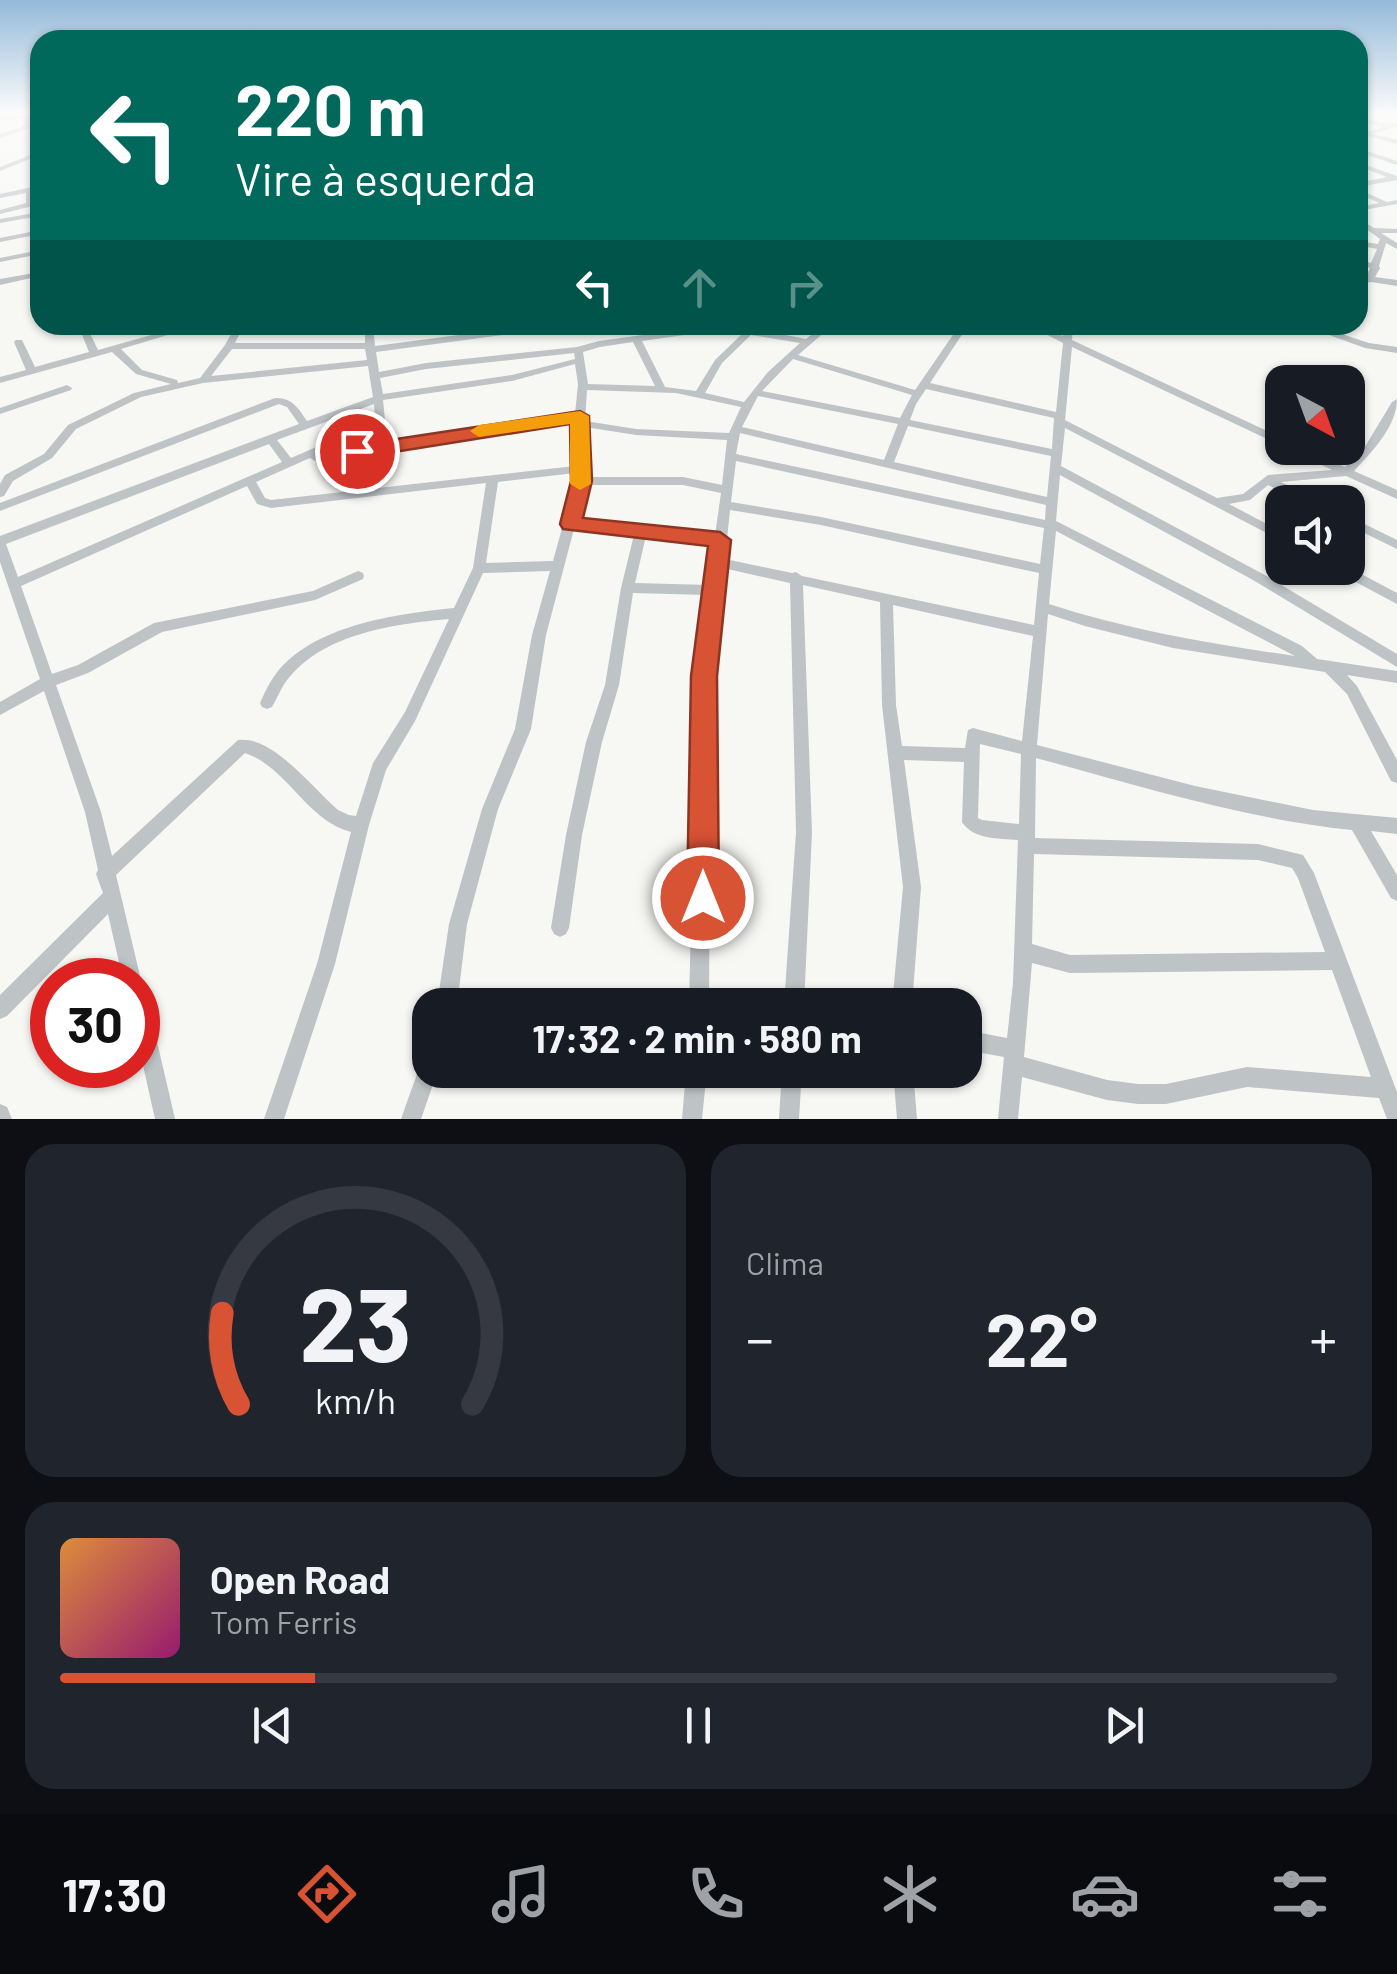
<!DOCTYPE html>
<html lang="pt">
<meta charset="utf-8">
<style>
:root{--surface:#171b24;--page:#20242c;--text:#f1f3f6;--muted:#9ea1a6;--line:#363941;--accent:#d85234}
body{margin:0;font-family:Barlow,sans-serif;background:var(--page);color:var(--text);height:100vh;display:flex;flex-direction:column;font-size:38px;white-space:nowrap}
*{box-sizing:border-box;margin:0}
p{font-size:32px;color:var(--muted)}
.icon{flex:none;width:55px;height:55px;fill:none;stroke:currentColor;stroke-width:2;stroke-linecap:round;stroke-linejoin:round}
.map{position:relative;height:1119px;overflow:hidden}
.side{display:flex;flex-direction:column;gap:25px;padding:25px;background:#0d0f14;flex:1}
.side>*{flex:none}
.top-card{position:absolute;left:30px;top:30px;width:1338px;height:305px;border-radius:30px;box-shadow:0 2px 8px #0004;background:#00695c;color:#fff;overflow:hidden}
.needle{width:65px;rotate:139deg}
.tools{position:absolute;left:1265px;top:365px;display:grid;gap:20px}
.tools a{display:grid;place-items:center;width:100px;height:100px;border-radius:20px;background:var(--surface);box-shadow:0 2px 8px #0004;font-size:50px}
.speed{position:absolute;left:30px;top:958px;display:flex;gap:20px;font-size:50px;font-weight:700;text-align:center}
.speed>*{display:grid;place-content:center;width:130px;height:130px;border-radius:50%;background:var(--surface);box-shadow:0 2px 8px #0004;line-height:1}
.speed .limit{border:15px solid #d22;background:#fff;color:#111}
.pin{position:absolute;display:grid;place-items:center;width:85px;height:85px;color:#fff;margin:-42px;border:5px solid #fff;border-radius:50%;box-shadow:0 2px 10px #0007}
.me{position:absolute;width:110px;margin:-55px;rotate:0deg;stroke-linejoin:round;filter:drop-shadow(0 0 8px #0008)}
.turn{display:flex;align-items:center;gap:35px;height:210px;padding:0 40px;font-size:45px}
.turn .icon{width:130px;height:130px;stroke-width:2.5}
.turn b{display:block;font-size:70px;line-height:85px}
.lanes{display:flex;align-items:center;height:95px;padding:0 40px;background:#0003;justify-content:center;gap:50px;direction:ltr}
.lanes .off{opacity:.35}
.big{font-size:75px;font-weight:700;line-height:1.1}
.side .tile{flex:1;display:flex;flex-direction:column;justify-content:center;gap:15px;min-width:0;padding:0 35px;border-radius:30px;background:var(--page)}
.side .dial{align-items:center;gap:0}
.dial svg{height:260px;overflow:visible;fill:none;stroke:var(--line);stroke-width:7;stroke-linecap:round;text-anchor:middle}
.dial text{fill:var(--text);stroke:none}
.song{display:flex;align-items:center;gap:30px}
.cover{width:120px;height:120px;border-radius:15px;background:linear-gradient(135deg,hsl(30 70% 55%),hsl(320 70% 35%))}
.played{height:10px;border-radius:5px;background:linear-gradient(90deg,var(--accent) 20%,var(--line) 20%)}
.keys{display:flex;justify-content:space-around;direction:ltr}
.heat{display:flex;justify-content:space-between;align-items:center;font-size:55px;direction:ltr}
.side .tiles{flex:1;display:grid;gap:25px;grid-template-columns:1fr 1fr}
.tile:last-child{grid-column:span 2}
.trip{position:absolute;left:412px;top:988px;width:570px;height:100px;border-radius:30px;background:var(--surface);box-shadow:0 2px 8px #0004;font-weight:700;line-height:100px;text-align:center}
.dock{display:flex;height:160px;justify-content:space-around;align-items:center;background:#090b0e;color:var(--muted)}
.dock .icon{width:70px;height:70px}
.dock .active{color:var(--accent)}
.dock b{font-size:45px;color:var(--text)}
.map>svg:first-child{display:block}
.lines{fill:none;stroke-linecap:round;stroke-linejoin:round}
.minor{fill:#bec3c6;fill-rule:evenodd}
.route{fill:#d85234;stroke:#8c3522;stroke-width:2.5}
.slow{fill:#f59e0b}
</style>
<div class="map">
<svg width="1397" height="1119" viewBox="0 0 1397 1119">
<rect width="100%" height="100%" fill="#f7f7f4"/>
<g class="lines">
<g class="minor">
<polygon points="24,113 40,113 40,117 30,118 30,128 0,138 0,134 25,126 24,118 0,121 0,117 24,115"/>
<polygon points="1382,113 1397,114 1397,118 1383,114"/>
<polygon points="1358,117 1390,124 1397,122 1397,126 1373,134 1397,140 1397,144 1368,136 1358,139 1358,135 1383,127 1358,121"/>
<polygon points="1358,148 1397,161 1397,165 1358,152"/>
<polygon points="40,151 40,155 0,171 0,167"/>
<polygon points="1358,162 1397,176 1397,180 1358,187 1358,183 1387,177 1358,166"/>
<polygon points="40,182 39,189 33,191 33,206 0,214 0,210 26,203 26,193 0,198 0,194 28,188"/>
<polygon points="1358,189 1387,202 1397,200 1397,204 1358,211 1358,207 1379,203 1358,193"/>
<polygon points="40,212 40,216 0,223 0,219"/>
<polygon points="1358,218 1374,228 1397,229 1397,233 1381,233 1397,243 1397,249 1386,243 1379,266 1380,268 1375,277 1397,280 1397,286 1371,282 1358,285 1358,280 1366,277 1370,268 1358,264 1358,259 1371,263 1377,249 1358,245 1358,241 1378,244 1380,239 1358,223"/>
<polygon points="40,230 40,234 0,242 0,238"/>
<polygon points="40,250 40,254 0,262 0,258"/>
<polygon points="40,272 40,276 0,285 0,279"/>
<path d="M 78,325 L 86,325 L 98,350 L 187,325 L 201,325 L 121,349 L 142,370 L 177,380 L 178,383 L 200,378 L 225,345 L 236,325 L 244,325 L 235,343 L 365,343 L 365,325 L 373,325 L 375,346 L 534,325 L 558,325 L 554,328 L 376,352 L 379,372 L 426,363 L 577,347 L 599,341 L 715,325 L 750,328 L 806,339 L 823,325 L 833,325 L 798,355 L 915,390 L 957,329 L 987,325 L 1013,325 L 1009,328 L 963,333 L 930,383 L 1056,412 L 1063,343 L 1028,325 L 1039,325 L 1063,336 L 1065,325 L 1073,325 L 1072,340 L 1282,438 L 1282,445 L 1278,444 L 1072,347 L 1065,420 L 1217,498 L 1243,494 L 1268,475 L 1332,470 L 1291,450 L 1290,448 L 1303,448 L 1345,467 L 1366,445 L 1392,402 L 1397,399 C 1397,426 1372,452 1354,471 L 1397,490 L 1397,499 L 1346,476 L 1281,482 L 1317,499 L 1319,502 L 1304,502 L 1268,485 L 1250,500 L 1229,504 L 1282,532 L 1282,541 L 1065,428 L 1061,466 L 1263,574 L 1397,654 L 1397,667 L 1253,580 L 1060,475 L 1056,521 L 1302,646 L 1317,659 L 1397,671 L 1397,683 L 1347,675 L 1357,686 L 1397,760 L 1397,783 L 1391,781 L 1347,694 L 1325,672 L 1173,648 L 1085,626 L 1048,614 L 1037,745 L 1195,786 L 1313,810 L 1397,818 L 1397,834 L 1371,831 L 1397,875 L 1397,901 L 1391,898 L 1352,830 C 1245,819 1140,786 1036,758 L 1035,838 L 1258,844 L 1303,855 L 1314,873 L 1397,1092 L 1397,1119 L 1387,1119 L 1379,1098 L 1247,1087 L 1166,1104 L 1138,1104 L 1107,1100 L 1022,1077 L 1018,1119 L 998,1119 L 1004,1057 L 965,1050 L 965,1030 L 1007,1038 L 1013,983 L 1018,840 C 998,838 974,840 962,822 L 964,762 L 904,760 L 921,887 L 912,1005 L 892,1005 L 903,887 L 882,705 L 880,602 L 803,585 L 812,832 L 804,1005 L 784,1005 L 796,832 L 790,583 L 723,568 L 711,677 L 709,1005 L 689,1005 L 697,677 L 707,595 L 633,593 L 619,685 L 602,742 L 582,835 L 569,928 L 566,934 L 560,937 L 554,934 L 551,928 L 566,835 L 586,742 L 605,685 L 621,588 L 634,535 L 574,529 L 546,635 L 531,729 L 498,809 L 467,924 L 457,1005 L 437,1005 L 449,924 L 482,809 L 515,729 L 532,635 L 550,571 L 483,573 L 415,721 L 386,770 L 369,825 L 335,964 L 284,1119 L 264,1119 L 317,964 L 351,832 C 306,820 288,768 245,753 L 116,875 L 141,980 L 139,987 L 138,980 L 123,980 L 108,914 L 7,1016 L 0,1019 L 0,995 L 103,893 L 96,874 L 98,870 L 85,812 L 44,691 L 0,715 L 0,702 L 40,679 L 0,562 L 0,536 L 299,424 L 287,407 L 279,404 L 0,511 L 0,503 L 275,398 C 292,397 299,409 307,421 L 373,397 L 368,366 L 203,383 L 141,397 L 76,429 L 52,458 L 13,481 L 4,496 L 0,497 L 0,484 L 5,475 L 44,454 L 68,425 L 134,393 L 171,384 L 136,374 L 112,352 L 0,383 L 0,377 L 26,370 L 14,342 L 16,340 L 22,340 L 35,367 L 89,352 ZM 720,330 L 742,334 L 715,360 L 696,391 L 665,387 L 642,341 ZM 751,335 L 800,343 L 768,372 L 744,402 L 705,393 L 722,363 ZM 633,342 L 655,386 L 588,384 L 583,352 L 600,347 ZM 232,349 L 365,349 L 367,360 L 211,376 ZM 574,353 L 575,359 L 512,375 L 383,394 L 380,378 L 426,369 ZM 793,359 L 912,395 L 900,418 L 762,391 ZM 575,364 L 578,384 L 575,414 L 323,452 L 380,427 L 385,420 L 383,400 L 512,381 ZM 926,389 L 1054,418 L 1052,449 L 910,420 L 916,404 ZM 587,390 L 676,393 L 741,407 L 729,433 L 636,429 L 585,421 ZM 758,396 L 898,424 L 884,460 L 742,427 ZM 374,404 L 375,420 L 372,423 L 291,458 L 277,440 ZM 575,420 L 575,466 L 271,500 L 265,498 L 256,482 L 310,458 L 315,461 ZM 908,426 L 1051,456 L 1047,497 L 894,462 ZM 585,427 L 636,435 L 727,440 L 722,485 L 683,477 L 587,477 ZM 740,433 L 1046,505 L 1045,520 L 736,454 ZM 269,444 L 282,462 L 18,577 L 6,544 ZM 736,461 L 1044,528 L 1040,564 L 821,517 L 731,502 ZM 575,473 L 575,481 L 553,561 L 486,563 L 498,482 ZM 486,483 L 473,568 L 454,608 C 396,614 312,625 275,675 C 269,683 264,694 260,703 L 262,707 L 267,709 L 272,707 C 276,700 279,693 283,686 C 317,634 393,624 449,619 L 405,712 L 373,763 L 356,816 L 349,815 L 338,810 C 313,789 273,735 238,740 L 112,856 L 101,812 L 56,685 L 88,673 L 162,632 L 315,600 L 363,579 L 364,576 L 363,573 L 358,571 L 313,591 L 154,623 L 78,665 L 52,674 L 21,586 L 247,486 L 257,504 L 271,508 ZM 586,485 L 683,485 L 721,493 L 715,535 L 576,520 ZM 730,510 L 821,525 L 1039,573 L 1034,625 L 802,576 L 796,572 L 792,573 L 725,559 ZM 1056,531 L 1295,656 C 1211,644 1129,630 1049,604 ZM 646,536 L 714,544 L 709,585 L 635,583 ZM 893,605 L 1033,636 L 1022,741 L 973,728 L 968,730 L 965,748 L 902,746 L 896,705 ZM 980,744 L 1021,754 L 1019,824 L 982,820 L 978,818 ZM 1034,854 L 1258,860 L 1292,868 L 1298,878 L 1325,952 L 1070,955 L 1032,944 ZM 1032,963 L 1070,973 L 1332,970 L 1371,1077 L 1247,1067 L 1166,1084 L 1138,1084 L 1107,1080 L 1024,1057 Z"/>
<polygon points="1301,325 1314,325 1369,343 1397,347 1397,353 1365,348"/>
<polygon points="67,385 72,388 71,390 0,414 0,408"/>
<polygon points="1348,516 1397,540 1397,549 1348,525"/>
<polygon points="1348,567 1397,593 1397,604 1335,571 1333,568"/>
<polygon points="138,993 145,996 148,1003 175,1119 155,1119 138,1043"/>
<polygon points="430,1054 430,1070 438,1070 421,1119 401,1119 423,1057"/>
<polygon points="585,1070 707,1070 702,1119 682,1119 685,1084 595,1080 588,1077"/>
<polygon points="782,1070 802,1070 799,1119 779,1119"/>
<polygon points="893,1070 913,1070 917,1119 897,1119"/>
<polygon points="0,1104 7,1107 12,1119 0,1119"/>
</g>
</g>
<linearGradient id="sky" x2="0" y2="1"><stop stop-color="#94bada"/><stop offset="0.42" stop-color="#fbfbfa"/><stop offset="1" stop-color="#fbfbfa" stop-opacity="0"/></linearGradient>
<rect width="1397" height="270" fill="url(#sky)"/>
<polygon class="route" points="580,411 589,416 592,481 583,518 720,532 731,540 717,676 719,898 714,909 703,914 692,909 687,898 691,676 708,546 563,529 560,524 571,481 570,424 357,458 347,451 357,445"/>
<polygon class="slow" points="580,411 589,416 591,484 580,490 570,484 570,424 479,437 470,431 479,425"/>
</svg>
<div class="tools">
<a><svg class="needle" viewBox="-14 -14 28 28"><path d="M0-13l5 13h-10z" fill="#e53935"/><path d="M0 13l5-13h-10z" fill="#9ea1a6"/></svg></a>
<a><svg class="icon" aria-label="sound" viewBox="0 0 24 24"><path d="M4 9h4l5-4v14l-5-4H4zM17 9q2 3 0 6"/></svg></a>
</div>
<div class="speed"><div class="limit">30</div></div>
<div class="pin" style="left:357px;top:451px;background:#d93025"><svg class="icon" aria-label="arrive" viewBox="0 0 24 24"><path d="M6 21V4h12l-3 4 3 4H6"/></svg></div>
<svg class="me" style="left:703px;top:898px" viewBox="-20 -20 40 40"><circle r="17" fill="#d85234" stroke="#fff" stroke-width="3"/><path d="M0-11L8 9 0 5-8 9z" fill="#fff"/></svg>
<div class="trip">17:32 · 2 min · 580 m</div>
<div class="top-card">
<div class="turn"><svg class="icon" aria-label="left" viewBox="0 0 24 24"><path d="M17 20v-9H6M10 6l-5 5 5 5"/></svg><div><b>220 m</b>Vire à esquerda</div></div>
<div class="lanes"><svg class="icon" aria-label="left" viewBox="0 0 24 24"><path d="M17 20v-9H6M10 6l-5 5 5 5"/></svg><svg class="icon off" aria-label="ahead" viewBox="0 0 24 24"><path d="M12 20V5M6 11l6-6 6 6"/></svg><svg class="icon off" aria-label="right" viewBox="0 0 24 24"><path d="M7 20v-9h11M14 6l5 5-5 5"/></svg></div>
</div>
</div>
<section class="side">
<div class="tiles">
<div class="tile dial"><svg viewBox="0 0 100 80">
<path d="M14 69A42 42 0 1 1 86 69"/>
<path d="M14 69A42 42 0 0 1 9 41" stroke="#d85234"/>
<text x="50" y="56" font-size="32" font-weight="700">23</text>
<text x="50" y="72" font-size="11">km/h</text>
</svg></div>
<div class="tile"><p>Clima</p>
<div class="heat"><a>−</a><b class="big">22°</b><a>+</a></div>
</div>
<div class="tile">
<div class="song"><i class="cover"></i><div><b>Open Road</b><p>Tom Ferris</p></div></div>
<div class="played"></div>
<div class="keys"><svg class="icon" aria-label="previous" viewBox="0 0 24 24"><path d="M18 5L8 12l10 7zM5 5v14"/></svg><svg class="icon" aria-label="pause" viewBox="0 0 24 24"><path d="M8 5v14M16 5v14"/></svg><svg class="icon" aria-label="next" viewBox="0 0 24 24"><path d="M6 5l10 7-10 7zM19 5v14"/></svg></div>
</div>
</div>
</section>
<nav class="dock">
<b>17:30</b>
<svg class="icon active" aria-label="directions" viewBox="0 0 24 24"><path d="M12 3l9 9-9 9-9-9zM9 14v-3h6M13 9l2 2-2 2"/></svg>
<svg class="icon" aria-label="music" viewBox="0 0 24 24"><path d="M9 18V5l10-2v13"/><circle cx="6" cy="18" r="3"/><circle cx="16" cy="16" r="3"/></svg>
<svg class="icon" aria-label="phone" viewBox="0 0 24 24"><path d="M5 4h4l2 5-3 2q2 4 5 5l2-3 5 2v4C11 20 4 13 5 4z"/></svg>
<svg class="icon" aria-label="climate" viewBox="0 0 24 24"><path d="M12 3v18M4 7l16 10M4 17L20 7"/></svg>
<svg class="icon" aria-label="car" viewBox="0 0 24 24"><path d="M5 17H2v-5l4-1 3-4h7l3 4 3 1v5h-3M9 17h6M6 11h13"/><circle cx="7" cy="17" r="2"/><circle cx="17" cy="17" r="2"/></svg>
<svg class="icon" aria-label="filters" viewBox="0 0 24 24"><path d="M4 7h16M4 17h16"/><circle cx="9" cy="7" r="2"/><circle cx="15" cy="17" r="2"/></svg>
</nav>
